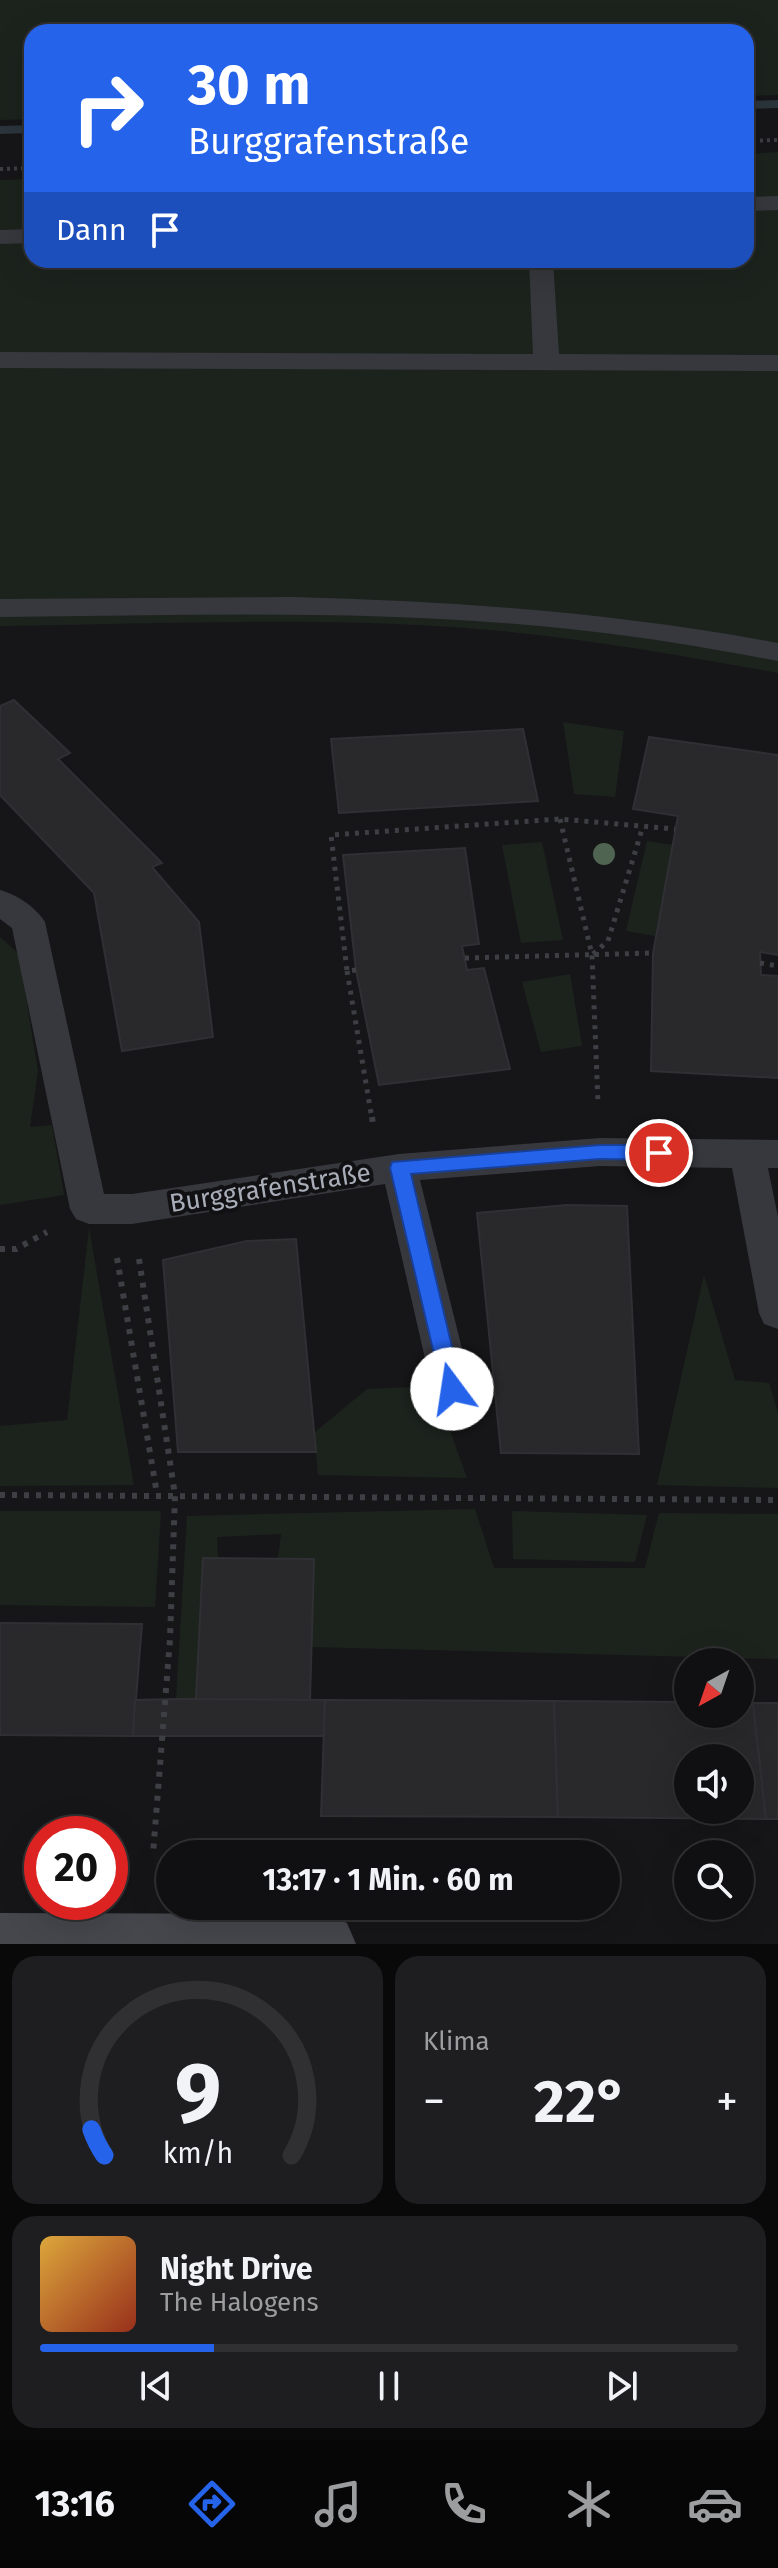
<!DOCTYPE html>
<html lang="de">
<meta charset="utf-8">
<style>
:root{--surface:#101012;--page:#1e1e20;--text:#f1f3f6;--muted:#9c9d9f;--line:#303032;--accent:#2563eb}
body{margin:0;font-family:"Fira Sans",sans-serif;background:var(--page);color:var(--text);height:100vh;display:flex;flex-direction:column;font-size:30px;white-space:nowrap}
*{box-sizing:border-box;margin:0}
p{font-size:26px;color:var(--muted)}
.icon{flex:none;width:44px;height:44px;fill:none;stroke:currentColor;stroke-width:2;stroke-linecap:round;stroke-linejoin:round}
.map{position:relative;height:1944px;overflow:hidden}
.sheet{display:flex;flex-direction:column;gap:12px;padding:12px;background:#09090a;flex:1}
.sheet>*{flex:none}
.guide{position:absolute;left:24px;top:24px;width:730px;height:244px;border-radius:24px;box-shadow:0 8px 32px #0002,0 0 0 2px var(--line);background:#2563eb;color:#fff;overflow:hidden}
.needle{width:52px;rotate:220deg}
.tools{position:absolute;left:674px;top:1648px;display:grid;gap:16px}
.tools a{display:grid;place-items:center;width:80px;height:80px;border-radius:50%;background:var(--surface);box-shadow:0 8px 32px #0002,0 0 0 2px var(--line);font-size:40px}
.speed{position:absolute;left:24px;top:1816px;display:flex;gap:16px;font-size:40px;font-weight:700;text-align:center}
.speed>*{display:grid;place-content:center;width:104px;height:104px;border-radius:50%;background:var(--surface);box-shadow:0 8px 32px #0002,0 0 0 2px var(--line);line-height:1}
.speed .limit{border:12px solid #d22;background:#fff;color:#111}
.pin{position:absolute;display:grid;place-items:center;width:68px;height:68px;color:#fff;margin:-34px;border:4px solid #fff;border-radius:50%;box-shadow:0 2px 8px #0007}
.me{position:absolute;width:88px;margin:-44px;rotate:346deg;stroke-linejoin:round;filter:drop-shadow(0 0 6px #0008)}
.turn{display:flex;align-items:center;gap:28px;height:168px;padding:0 32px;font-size:36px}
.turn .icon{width:104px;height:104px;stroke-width:2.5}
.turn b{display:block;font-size:56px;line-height:68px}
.then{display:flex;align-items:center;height:76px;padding:0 32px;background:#0003;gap:16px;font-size:30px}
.big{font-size:60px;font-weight:700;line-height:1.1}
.sheet .card{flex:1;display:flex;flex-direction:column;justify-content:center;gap:12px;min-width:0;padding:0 28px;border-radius:24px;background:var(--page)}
.sheet .dial{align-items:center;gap:0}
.dial svg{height:208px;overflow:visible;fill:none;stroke:var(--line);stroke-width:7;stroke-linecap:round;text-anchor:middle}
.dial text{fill:var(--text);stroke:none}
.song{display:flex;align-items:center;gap:24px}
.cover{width:96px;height:96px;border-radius:12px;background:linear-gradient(135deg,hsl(40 70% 55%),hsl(10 70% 35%))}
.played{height:8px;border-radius:4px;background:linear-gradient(90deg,var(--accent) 25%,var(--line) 25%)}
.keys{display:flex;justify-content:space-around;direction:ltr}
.heat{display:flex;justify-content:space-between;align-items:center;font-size:44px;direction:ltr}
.sheet .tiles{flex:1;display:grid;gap:12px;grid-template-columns:1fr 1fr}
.card:last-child{grid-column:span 2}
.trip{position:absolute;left:156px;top:1840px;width:464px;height:80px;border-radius:40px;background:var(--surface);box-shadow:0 8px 32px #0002,0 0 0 2px var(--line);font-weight:700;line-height:80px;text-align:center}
.menu{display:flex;height:128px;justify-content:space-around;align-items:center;background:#060607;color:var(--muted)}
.menu .icon{width:56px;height:56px}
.menu .active{color:var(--accent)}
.menu b{font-size:36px;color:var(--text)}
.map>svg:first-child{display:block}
.green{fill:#1c231d}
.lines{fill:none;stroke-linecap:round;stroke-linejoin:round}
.stream{fill:#2c353c;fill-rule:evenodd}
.building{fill:#29292c;stroke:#303034;stroke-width:2;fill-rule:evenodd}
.path-far2{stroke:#3d3f44;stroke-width:4;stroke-dasharray:3 4;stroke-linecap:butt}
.path-far1{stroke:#3d3f44;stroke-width:5;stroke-dasharray:4 6;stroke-linecap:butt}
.path{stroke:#3d3f44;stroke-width:6;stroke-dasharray:5 7;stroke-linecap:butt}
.service{fill:#37383d;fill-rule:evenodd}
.secondary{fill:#45474d;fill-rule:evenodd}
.tree{fill:#506452}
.route{fill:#2563eb;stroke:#184099;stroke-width:2}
.labels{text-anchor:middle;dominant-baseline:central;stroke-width:8;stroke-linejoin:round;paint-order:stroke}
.street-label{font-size:26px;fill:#a8adb8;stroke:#111113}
</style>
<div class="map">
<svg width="778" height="1944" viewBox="0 0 778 1944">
<rect width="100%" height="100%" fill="#161618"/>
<g class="green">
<polygon points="0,0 778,0 778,95 746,96 746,32 32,32 32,119 0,120"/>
<path d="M 778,152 L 778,673 C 678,655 579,637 478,629 C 320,616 159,624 0,626 L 0,180 L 32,179 L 32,260 L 746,260 L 746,154 Z"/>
<polygon points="563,722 624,731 615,797 574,794"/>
<polygon points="647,841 673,845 655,936 626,931"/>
<polygon points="542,842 563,940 521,943 502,845"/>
<polygon points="0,937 19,954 38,1071 30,1127 52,1125 64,1195 0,1205"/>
<polygon points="570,974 582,1046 541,1052 522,982"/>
<polygon points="89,1228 134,1485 0,1486 0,1426 67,1420"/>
<polygon points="704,1275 735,1380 769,1383 778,1413 778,1488 657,1485"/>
<polygon points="434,1386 467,1478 318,1475 314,1433 367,1389"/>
<polygon points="475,1509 494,1568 645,1568 659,1513 778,1514 778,1659 311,1647 314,1559 278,1558 281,1534 217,1537 218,1558 203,1559 196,1700 176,1699 187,1516"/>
<polygon points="0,1511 161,1511 155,1607 0,1605"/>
<polygon points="512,1511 647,1515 635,1562 513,1559"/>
</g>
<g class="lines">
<g class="stream">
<polygon points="778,100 778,108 746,109 746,101"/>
<polygon points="32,125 32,133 0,134 0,126"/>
</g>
</g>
<g class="building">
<polygon points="14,700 70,753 58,759 162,863 152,867 199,922 213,1037 122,1051 94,893 0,795 0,706"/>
<polygon points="523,729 538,801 339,813 331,739"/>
<polygon points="649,737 778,755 778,955 760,952 761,975 778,976 778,1078 651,1071 653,953 678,816 633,809"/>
<polygon points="465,848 479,944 462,946 467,970 484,968 510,1069 379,1085 356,970 343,855"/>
<polygon points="567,1205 627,1206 639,1454 501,1453 477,1213"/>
<polygon points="296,1239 316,1452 178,1452 163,1260 247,1241"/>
<polygon points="203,1558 314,1559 310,1700 196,1700"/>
<polygon points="0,1623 142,1624 133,1736 0,1735"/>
<polygon points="176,1699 325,1700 324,1736 133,1736 135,1700"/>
<polygon points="325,1700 554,1701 558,1817 321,1816"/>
<path d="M 554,1701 L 688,1702 L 688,1714 L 740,1714 L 740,1702 L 753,1703 L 766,1819 L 558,1817 ZM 688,1758 L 740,1758 L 740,1810 L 688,1810 Z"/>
<polygon points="753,1703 778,1703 778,1819 766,1819"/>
</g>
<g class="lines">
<g class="path-far2">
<polyline points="746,141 778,140"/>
<polyline points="0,169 32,168"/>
</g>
<g class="path-far1">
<polyline points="560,819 592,955 598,1103"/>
<polyline points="593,954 608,941 643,826"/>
<polyline points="465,958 653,953"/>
<polyline points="760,963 778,966"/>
<polyline points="356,970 347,971 331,835 560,819 675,829"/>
<polyline points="347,971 372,1119"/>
</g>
<g class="path">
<polyline points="372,1117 373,1124"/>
<polyline points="0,1249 16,1249 47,1232"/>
<polyline points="117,1258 157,1494"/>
<polyline points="139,1259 175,1495 170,1639 153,1854"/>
<polyline points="0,1495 778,1500"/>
</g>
<g class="service">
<polygon points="778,196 778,210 746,211 746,197"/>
<polygon points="32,229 32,243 0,244 0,230"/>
<polygon points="529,260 553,260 559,354 778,355 778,371 0,368 0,352 533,354"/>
<path d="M 293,597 C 457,601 617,613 778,643 L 778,661 C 714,649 651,638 587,631 C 392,608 195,615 0,617 L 0,599 Z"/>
<path d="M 0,890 C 17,895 36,907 45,922 L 104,1194 L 132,1194 L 399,1154 L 600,1138 L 778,1140 L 778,1168 L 768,1168 L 778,1217 L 778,1329 L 764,1324 L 759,1313 L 732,1168 L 600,1166 L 420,1180 L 472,1389 L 466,1401 L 452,1406 L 438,1401 L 432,1389 L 385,1184 L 132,1224 L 89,1224 L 76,1219 L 70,1209 L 12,928 L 0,919 Z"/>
</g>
<polygon class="secondary" points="0,1913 326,1914 347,1923 356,1944 0,1944"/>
</g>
<circle class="tree" cx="604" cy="854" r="11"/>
<polygon class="route" points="600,1145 659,1145 669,1153 659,1160 600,1159 411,1174 462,1389 459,1396 444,1396 390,1168 392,1162"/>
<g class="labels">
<g class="street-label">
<text transform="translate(270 1188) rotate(-9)">Burggrafenstraße</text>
</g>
</g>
</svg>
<div class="tools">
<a><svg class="needle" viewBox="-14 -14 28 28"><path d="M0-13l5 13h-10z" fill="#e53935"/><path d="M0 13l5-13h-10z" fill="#9c9d9f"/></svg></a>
<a><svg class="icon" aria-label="sound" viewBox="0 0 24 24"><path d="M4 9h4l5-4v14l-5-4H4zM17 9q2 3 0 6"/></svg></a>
<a><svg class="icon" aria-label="search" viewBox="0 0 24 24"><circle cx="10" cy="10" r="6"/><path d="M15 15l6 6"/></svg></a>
</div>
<div class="speed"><div class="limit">20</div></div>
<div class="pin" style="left:659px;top:1153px;background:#d93025"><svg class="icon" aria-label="arrive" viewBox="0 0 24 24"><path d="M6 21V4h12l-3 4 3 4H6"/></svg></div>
<svg class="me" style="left:452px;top:1389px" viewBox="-20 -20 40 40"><circle r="19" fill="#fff"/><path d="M0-13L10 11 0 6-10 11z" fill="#2563eb"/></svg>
<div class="trip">13:17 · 1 Min. · 60 m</div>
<div class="guide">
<div class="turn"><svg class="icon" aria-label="right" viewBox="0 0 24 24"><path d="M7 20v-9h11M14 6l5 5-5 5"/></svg><div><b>30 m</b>Burggrafenstraße</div></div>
<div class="then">Dann<svg class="icon" aria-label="arrive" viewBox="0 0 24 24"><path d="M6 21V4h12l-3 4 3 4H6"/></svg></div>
</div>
</div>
<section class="sheet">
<div class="tiles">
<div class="card dial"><svg viewBox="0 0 100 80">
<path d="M14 69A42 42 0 1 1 86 69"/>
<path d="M14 69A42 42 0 0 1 9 59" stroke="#2563eb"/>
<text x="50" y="56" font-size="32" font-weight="700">9</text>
<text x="50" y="72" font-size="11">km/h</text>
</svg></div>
<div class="card"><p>Klima</p>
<div class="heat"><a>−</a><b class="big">22°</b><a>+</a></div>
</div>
<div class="card">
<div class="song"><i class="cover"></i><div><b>Night Drive</b><p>The Halogens</p></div></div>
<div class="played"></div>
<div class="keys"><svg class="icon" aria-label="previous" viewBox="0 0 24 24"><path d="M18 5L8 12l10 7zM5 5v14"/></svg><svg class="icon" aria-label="pause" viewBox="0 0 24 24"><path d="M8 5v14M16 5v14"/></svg><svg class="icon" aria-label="next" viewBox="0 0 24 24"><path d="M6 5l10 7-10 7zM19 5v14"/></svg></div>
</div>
</div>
</section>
<nav class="menu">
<b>13:16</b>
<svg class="icon active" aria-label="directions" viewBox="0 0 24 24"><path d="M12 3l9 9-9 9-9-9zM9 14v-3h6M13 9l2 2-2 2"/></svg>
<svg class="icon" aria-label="music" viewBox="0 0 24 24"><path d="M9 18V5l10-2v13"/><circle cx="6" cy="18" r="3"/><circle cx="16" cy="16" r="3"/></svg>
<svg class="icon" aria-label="phone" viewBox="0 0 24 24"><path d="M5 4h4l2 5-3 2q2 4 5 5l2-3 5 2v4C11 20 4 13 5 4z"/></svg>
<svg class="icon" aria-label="climate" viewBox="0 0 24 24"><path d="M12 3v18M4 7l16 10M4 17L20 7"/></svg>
<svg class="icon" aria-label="car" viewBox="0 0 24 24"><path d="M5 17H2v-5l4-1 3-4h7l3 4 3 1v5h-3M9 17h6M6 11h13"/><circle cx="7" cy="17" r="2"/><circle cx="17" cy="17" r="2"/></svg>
</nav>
